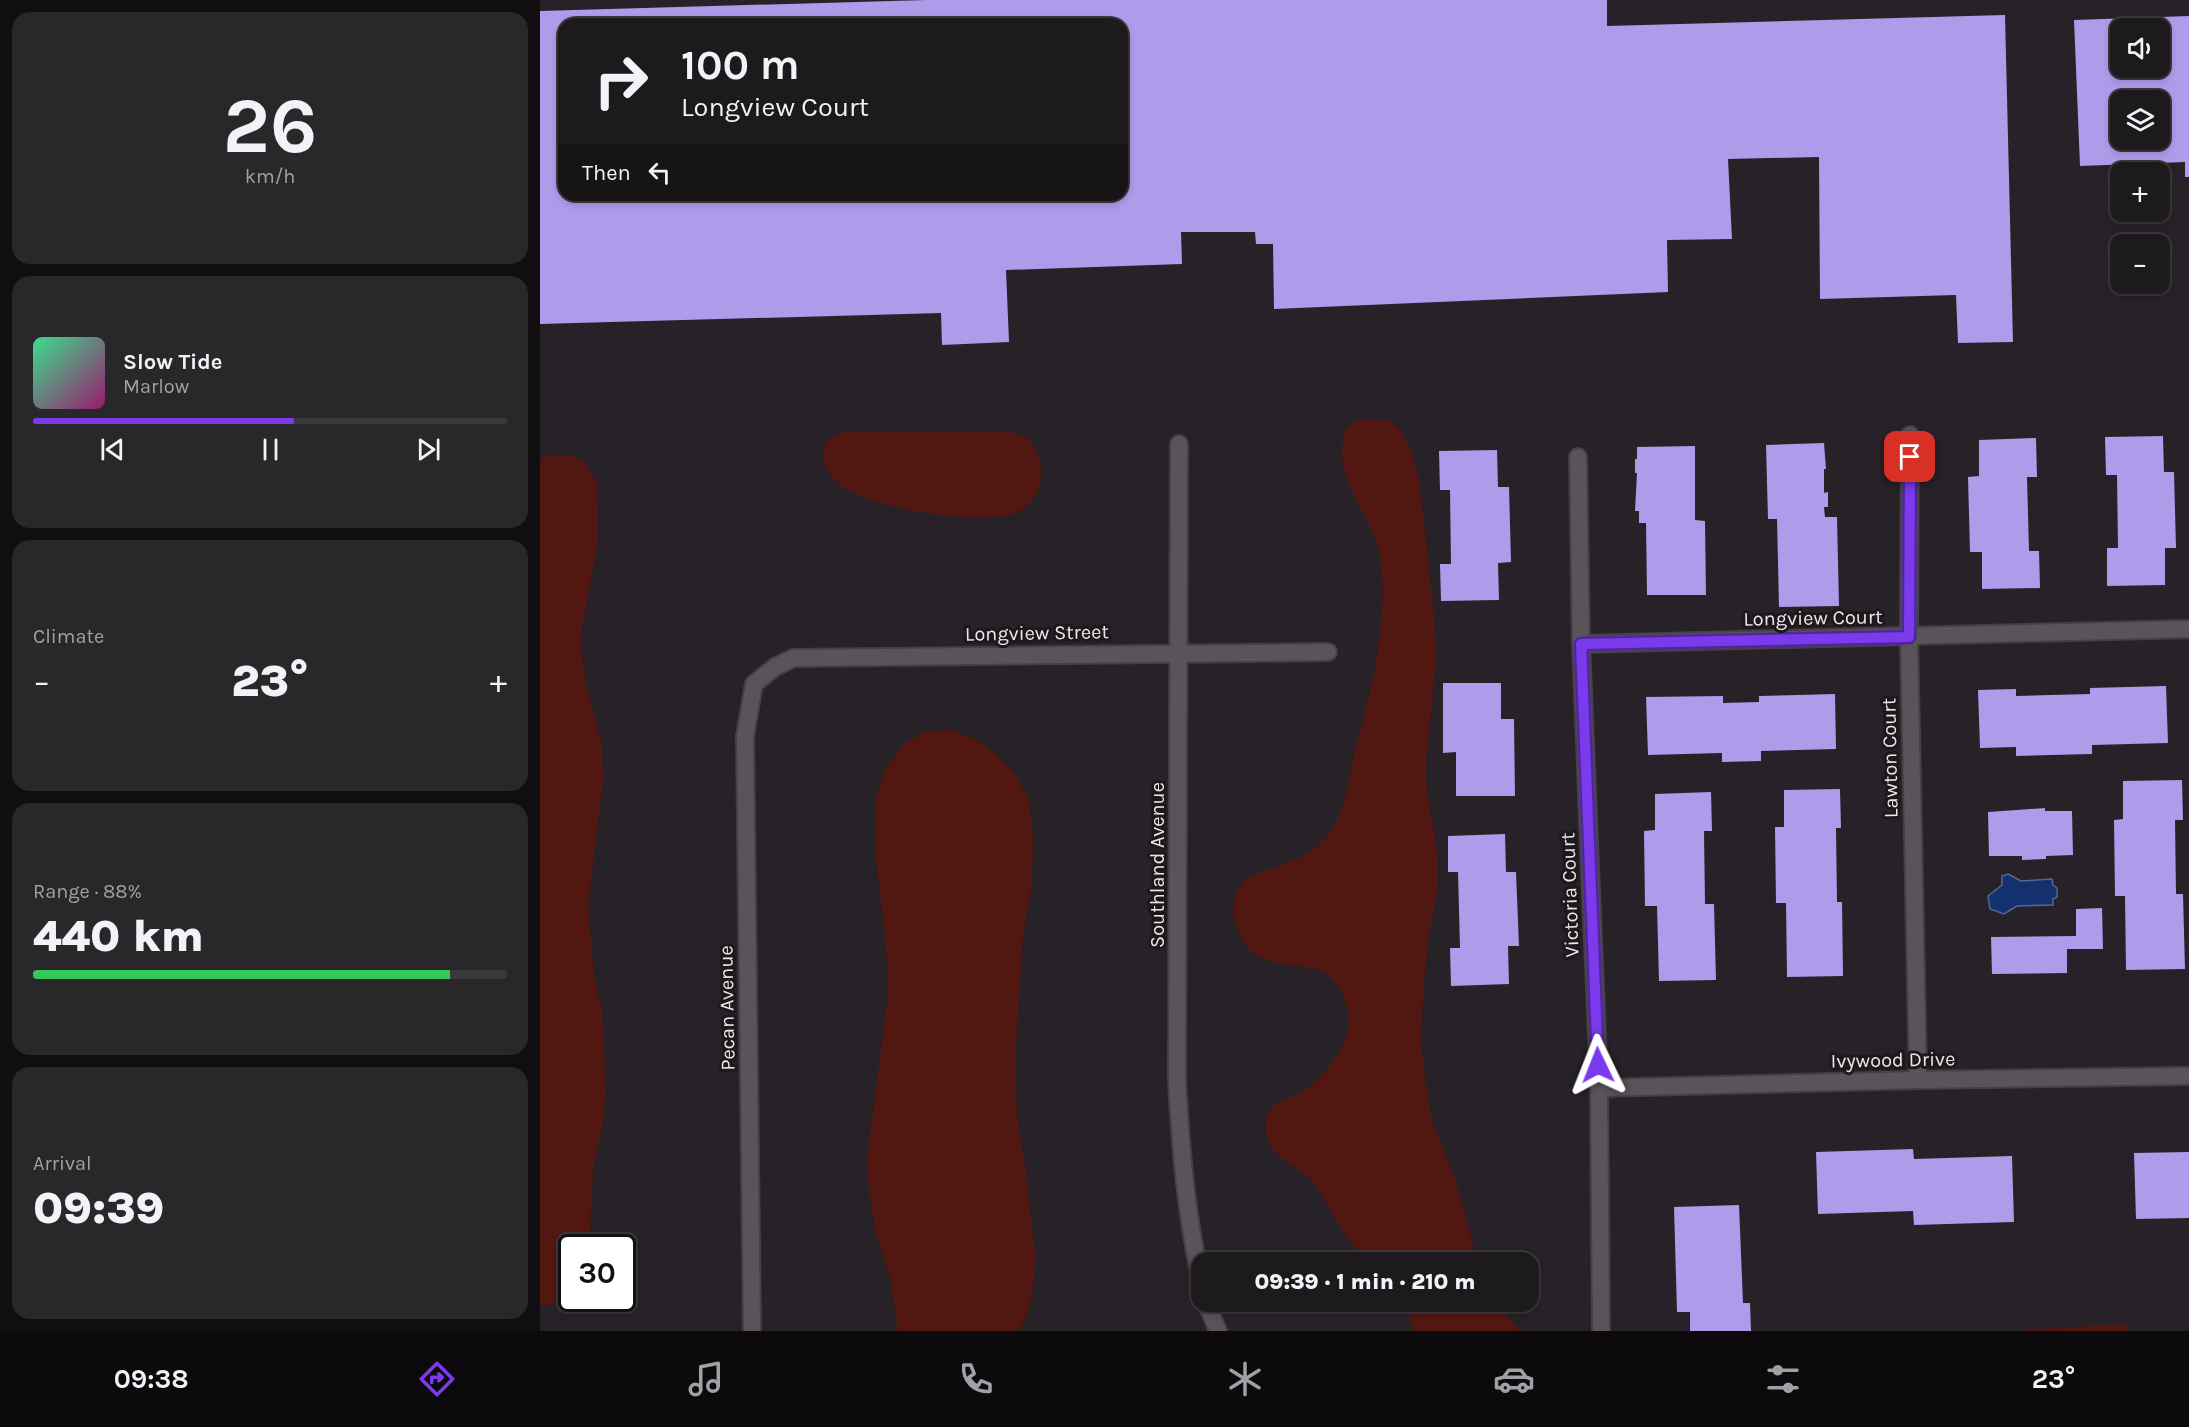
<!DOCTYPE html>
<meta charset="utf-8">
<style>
:root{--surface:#1d1a1d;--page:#2a272a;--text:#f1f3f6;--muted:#a0a1a4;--line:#3b383b;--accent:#7c3aed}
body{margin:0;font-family:Karla,sans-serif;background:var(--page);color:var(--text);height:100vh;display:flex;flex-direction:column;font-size:22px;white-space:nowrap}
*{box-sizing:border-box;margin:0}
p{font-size:20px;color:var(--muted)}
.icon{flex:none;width:33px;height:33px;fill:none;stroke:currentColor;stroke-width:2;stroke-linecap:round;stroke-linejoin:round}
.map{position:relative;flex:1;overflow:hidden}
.drawer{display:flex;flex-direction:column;gap:12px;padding:12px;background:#100e10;width:540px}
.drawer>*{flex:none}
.guide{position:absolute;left:18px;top:18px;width:570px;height:183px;border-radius:18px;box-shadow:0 3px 9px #0003,0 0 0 2px var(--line);background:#1d1a1d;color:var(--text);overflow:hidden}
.fabs{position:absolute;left:1570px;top:18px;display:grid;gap:12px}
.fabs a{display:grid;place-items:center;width:60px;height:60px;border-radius:12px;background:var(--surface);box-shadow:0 3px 9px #0003,0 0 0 2px var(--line);font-size:30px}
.speed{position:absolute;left:18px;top:1234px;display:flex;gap:12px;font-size:30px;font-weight:700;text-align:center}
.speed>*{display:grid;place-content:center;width:78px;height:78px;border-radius:50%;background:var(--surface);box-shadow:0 3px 9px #0003,0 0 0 2px var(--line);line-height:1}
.speed .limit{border:3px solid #111;border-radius:9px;background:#fff;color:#111}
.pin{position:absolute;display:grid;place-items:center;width:51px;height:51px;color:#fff;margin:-26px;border-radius:12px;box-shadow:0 3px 9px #0006}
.me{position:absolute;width:66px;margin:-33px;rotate:358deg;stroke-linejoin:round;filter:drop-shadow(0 0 4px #0008)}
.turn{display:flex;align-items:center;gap:21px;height:126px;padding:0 24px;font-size:27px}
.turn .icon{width:78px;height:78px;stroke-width:2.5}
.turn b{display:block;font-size:42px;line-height:51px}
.then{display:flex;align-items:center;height:57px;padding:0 24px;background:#0003;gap:12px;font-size:22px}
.big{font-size:45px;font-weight:800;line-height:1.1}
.drawer .tile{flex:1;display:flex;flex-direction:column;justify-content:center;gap:9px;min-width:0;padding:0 21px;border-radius:18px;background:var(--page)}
.drawer .dial{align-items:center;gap:0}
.dial b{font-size:78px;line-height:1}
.song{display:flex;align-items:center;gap:18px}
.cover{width:72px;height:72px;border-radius:9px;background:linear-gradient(135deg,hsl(150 70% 55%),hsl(320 70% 35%))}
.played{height:6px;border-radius:3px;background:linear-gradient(90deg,var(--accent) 55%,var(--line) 55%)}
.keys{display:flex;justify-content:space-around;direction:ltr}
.heat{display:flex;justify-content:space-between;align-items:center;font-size:33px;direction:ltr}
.charge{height:9px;border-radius:4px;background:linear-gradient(90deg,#34c759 88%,var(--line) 0)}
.trip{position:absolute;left:651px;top:1252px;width:348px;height:60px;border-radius:18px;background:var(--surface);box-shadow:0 3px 9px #0003,0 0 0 2px var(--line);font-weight:800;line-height:60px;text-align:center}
.tabs{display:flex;height:96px;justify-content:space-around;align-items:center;background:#0c0a0c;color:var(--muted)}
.tabs .icon{width:42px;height:42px}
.tabs .current{color:var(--accent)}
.tabs b{font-size:27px;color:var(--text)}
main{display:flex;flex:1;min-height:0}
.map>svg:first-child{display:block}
.green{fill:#531711}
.water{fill:#14316f;stroke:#546894;stroke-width:1.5}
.building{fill:#ae9bea;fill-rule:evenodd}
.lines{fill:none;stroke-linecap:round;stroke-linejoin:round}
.service-casing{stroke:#444044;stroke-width:20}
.minor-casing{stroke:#444044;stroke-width:20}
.service{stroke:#5a545a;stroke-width:16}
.minor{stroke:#5a545a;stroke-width:16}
.route-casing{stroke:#51269a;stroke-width:15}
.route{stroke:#7c3aed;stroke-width:10}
.labels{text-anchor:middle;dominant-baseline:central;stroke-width:6;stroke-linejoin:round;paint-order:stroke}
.street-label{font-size:20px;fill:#eae7ea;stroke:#1e181d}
</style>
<main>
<section class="drawer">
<div class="tile dial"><b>26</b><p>km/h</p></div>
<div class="tile">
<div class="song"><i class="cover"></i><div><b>Slow Tide</b><p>Marlow</p></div></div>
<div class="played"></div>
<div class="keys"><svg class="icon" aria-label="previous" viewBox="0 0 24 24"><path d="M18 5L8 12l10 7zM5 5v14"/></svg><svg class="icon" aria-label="pause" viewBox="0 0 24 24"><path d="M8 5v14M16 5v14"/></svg><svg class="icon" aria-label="next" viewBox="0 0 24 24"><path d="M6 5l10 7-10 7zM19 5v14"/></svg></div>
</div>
<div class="tile"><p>Climate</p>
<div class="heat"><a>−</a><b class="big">23°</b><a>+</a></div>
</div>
<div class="tile"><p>Range · 88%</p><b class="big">440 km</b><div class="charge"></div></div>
<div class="tile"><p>Arrival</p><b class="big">09:39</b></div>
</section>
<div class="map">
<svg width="1649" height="1331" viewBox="0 0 1649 1331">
<rect width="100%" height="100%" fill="#272227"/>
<g class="green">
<path d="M 834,419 L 850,421 L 860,430 L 872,452 L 880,487 L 894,616 L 896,659 L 886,762 L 886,785 L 898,856 L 898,887 L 888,940 L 884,982 L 881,1040 L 885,1080 L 892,1121 L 915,1178 L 938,1263 C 913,1263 888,1263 863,1263 C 854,1263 842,1265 834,1263 C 814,1257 787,1203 775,1185 C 764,1169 742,1163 732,1147 C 726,1138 723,1123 728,1113 C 734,1101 751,1098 762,1092 C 783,1078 808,1048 809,1021 C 809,1015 806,1005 804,998 C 791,955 745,973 716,955 C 708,950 703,940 699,932 C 695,923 691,913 694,904 C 695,899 697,891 699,887 C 708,874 726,871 740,866 C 756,860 772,852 784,839 C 807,815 808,778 816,747 C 824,715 833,684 838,651 C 842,617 847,575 836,541 C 822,500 791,475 806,428 L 816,421 Z"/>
<path d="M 467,431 C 473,433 484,435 489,439 C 497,447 501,462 501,473 C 502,491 490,509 472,514 C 432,525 338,509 303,487 C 287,477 271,449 294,436 C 298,434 303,433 307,432 Z"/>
<path d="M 13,455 L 34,456 L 46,463 L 57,483 L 58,512 L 58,541 L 41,633 L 41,651 L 46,684 L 62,745 L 63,781 L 48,906 L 54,975 L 62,1010 L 66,1096 L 62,1127 L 54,1163 L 51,1202 L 50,1248 L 32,1248 L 31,1294 C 25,1301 10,1307 0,1305 L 0,459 Z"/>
<polygon points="410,729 435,739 457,755 476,776 489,800 493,834 492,884 483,936 475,1059 477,1116 486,1172 496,1262 490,1306 479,1331 358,1331 351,1282 335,1230 328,1179 328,1150 348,995 347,959 335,846 335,802 345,769 364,744 385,732"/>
<polygon points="866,1302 956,1302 962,1312 981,1331 872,1331"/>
<polygon points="1588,1324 1588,1331 1482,1331 1482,1330"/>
</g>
<polygon class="water" points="1468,874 1481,881 1512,879 1513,885 1517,888 1517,897 1513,899 1513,905 1477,906 1464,914 1450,909 1448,896 1462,885 1462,876"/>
<g class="building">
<path d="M 386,0 L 1067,0 L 1067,26 L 1465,15 L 1473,342 L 1418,343 L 1416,295 L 1280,299 L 1279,157 L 1188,159 L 1192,239 L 1127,240 L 1128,292 L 734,309 L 733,244 L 716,244 L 715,232 L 641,232 L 642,264 L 466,270 L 469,342 L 402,345 L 401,313 L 0,324 L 0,11 ZM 24,24 L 582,24 L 582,195 L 24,195 Z"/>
<path d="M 1649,16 L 1649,177 L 1645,177 L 1645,162 L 1540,166 L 1534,20 ZM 1581,28 L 1620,28 L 1620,68 L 1581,68 ZM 1581,100 L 1620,100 L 1620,140 L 1581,140 Z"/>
<polygon points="1623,436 1624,472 1634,472 1636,548 1625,548 1625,585 1567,586 1567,548 1578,548 1577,475 1566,475 1565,437"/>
<polygon points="1496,438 1497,477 1487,477 1489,551 1499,551 1500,588 1442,589 1442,552 1430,552 1428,477 1439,476 1439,440"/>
<polygon points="1284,443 1286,469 1284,469 1284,493 1288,492 1288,507 1284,507 1285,517 1297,517 1299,606 1239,607 1237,519 1228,519 1226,445"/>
<polygon points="1155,446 1155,520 1165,521 1166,595 1107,595 1106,523 1099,523 1099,511 1095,511 1097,473 1095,473 1095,459 1097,459 1097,447"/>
<polygon points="957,450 958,487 969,487 971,562 958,563 959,600 901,601 900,564 911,564 910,490 900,490 899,451"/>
<polygon points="903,683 961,683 961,719 974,719 975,796 916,796 916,752 903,753"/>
<polygon points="1626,686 1628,743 1552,745 1552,754 1476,756 1476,747 1440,748 1438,690 1476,689 1476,696 1550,694 1550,688"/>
<polygon points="1295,694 1296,749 1221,751 1221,761 1182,762 1182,753 1108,755 1106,697 1183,696 1183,703 1219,702 1219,696"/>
<polygon points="1642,780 1643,820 1635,820 1636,894 1643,894 1645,969 1586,970 1585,896 1575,896 1574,820 1583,819 1583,781"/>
<polygon points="1300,789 1301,828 1296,828 1297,902 1302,902 1303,976 1247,977 1246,903 1236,903 1235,827 1244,827 1244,790"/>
<polygon points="1171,792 1172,831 1164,831 1165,904 1174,904 1176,980 1119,981 1117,906 1105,906 1104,831 1115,830 1115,794"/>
<polygon points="1505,808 1505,811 1532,811 1533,855 1506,856 1506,859 1482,860 1482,856 1449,856 1448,812"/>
<polygon points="965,834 966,872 976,872 979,946 968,946 969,984 911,986 910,948 920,948 918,872 908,872 908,836"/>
<polygon points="1562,908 1563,949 1527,949 1527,973 1452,974 1451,937 1536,936 1536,909"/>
<polygon points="1373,1149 1374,1159 1472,1156 1474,1222 1374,1225 1373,1211 1278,1214 1276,1152"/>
<polygon points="1649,1152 1649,1218 1596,1219 1594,1153"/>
<polygon points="1199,1205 1203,1303 1210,1303 1211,1331 1150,1331 1150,1312 1137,1312 1134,1207"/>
</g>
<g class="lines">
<defs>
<polyline id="service" points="1041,644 1649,629"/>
<g id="minor">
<polyline points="1370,435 1369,637 1378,1080"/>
<path d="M 639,444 L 637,1081 C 641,1151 646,1216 662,1285"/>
<polyline points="1038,457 1041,644 1059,1088 1061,1331"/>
<polyline points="1059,1088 1378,1080 1649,1076"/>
<polyline points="666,1302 678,1331"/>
<polyline points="212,1331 205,736 214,684 235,667 253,658 788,652"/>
</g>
</defs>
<use href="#service" class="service-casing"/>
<use href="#minor" class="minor-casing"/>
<use href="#service" class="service"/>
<use href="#minor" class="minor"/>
</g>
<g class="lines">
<defs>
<polyline id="route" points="1058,1065 1041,644 1369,637 1370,457"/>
</defs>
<use href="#route" class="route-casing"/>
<use href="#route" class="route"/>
</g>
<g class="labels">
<g class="street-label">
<text transform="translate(1273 618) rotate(-1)">Longview Court</text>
<text transform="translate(497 633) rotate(-1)">Longview Street</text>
<text transform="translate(1350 758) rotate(-91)">Lawton Court</text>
<text transform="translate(617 865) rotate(-90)">Southland Avenue</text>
<text transform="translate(1030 895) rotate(-92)">Victoria Court</text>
<text transform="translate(187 1008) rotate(-91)">Pecan Avenue</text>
<text transform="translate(1353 1060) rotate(-1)">Ivywood Drive</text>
</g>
</g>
</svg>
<div class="fabs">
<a><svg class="icon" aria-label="sound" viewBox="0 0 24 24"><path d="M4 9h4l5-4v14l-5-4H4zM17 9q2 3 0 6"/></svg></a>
<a><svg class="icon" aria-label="layers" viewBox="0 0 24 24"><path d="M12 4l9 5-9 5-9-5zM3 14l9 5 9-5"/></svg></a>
<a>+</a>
<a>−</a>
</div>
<div class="speed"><div class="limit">30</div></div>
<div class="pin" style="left:1370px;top:457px;background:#d93025"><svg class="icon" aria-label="arrive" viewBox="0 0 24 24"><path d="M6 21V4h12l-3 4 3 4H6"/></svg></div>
<svg class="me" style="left:1058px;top:1065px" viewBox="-20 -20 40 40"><path d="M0-17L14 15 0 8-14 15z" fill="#7c3aed" stroke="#fff" stroke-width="4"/></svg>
<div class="trip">09:39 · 1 min · 210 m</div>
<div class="guide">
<div class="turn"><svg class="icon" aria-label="right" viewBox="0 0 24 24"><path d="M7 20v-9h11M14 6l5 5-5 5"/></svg><div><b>100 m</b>Longview Court</div></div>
<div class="then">Then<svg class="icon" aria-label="left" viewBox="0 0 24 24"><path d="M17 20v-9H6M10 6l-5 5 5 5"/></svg></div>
</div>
</div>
</main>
<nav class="tabs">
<b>09:38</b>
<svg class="icon current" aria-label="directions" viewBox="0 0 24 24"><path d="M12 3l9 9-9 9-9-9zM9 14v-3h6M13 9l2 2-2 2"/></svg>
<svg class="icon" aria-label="music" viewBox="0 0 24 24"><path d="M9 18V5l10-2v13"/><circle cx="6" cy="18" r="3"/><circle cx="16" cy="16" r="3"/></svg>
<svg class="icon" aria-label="phone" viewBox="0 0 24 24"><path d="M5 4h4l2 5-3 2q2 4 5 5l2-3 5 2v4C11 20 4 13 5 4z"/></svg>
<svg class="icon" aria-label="climate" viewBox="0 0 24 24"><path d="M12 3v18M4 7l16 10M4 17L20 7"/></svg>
<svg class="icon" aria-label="car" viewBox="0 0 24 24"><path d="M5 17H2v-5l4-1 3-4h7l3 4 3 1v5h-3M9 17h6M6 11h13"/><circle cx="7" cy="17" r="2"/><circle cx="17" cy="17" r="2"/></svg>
<svg class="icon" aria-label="filters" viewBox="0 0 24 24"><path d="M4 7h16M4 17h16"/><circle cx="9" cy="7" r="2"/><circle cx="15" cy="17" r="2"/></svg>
<b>23°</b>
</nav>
